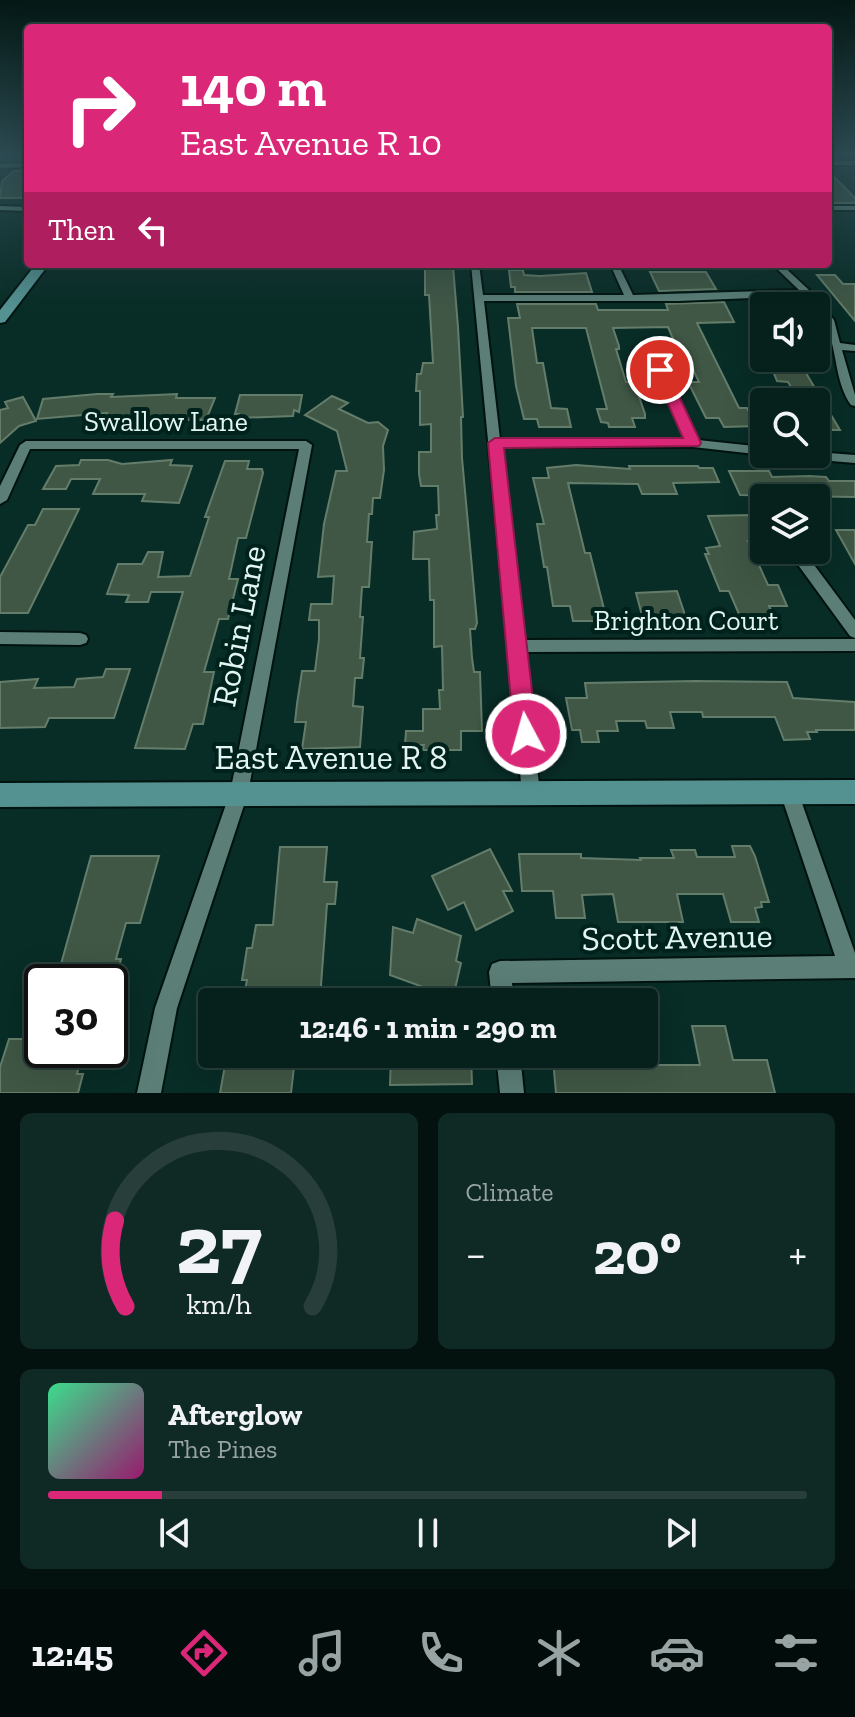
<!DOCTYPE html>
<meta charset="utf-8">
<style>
:root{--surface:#06211c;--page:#0f2925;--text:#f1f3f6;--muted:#98a3a3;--line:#273e3b;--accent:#db2777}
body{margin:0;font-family:"Zilla Slab",serif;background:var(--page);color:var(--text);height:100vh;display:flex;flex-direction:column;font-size:30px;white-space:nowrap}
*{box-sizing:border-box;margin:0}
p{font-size:26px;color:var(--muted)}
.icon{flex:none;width:44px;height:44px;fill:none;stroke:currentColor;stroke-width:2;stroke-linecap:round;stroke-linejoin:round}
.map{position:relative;height:1093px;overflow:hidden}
.details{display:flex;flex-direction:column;gap:20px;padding:20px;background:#03120f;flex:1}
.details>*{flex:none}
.top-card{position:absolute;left:24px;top:24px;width:808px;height:244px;border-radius:8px;box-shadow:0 8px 32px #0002,0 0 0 2px var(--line);background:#db2777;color:#fff;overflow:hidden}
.tools{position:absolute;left:750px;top:292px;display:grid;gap:16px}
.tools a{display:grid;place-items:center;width:80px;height:80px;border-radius:8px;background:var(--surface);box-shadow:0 8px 32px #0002,0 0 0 2px var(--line);font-size:40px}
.speed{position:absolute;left:24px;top:964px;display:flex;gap:16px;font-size:40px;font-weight:700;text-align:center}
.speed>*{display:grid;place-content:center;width:104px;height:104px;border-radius:50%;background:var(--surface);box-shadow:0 8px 32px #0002,0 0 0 2px var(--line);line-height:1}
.speed .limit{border:4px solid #111;border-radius:12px;background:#fff;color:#111}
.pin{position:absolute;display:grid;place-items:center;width:68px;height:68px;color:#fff;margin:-34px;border:4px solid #fff;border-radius:50%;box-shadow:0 2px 8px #0007}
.me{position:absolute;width:88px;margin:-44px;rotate:354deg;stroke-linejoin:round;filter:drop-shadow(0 0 6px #0008)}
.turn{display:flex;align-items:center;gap:28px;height:168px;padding:0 24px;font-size:36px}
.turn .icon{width:104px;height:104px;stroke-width:2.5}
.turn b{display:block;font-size:56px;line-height:68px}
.then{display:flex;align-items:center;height:76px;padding:0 24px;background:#0003;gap:16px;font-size:30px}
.big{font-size:60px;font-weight:700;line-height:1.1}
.details .card{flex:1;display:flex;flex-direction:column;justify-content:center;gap:12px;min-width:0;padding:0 28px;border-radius:12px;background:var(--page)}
.details .dial{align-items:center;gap:0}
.dial svg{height:208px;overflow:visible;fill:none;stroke:var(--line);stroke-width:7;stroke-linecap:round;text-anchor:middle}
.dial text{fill:var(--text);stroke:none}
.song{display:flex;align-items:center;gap:24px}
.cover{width:96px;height:96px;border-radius:12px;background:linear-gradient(135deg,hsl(150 70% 55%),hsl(320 70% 35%))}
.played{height:8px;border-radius:4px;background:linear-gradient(90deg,var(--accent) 15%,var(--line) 15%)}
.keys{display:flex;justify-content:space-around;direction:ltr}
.heat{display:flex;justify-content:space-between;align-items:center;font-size:44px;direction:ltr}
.details .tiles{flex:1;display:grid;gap:20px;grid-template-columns:1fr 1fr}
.card:last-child{grid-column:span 2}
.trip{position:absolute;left:198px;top:988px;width:460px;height:80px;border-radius:8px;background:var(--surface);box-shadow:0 8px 32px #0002,0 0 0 2px var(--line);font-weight:700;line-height:80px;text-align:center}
.tabs{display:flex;height:128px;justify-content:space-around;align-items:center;background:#020d0b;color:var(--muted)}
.tabs .icon{width:56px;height:56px}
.tabs .active{color:var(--accent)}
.tabs b{font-size:36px;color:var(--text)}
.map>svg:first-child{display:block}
.building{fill:#405745;stroke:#647d6a;stroke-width:2}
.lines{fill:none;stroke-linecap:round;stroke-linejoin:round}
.street-casing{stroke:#00130f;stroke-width:4}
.secondary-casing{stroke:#00130f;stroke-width:4}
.street{fill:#5b7e77;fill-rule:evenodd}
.secondary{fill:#549191;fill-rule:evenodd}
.route{fill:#db2777;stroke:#8e194d;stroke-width:2}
.labels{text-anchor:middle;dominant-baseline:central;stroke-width:8;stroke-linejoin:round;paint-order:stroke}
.street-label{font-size:28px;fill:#e3f5f1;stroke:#00221c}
.near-street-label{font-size:34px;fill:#e3f5f1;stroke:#00221c}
</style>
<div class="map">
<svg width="855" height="1093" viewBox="0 0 855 1093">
<rect width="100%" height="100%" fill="#082c26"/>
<g class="building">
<polygon points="28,170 28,198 0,198 2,181 14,171"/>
<polygon points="828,171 855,198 855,203 831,203 828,200"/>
<polygon points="425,266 453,266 458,327 463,417 461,417 462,458 477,623 475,629 470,629 472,658 474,672 480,672 482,731 461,731 461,750 423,750 424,745 405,745 406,731 423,731 423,709 440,709 439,690 443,690 442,646 434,647 434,600 430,600 429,559 413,559 414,532 437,529 436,515 439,515 438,486 421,486 419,474 419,452 431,452 431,424 420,425 420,391 416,391 417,374 421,374 423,363 433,363 429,295 425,295"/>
<polygon points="509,270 523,270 524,275 540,276 586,273 592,292 515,292 515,287 511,287"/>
<polygon points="650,272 706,272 716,289 659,291"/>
<polygon points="817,275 835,275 843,284 855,284 855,321"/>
<polygon points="724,302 734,322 697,323 739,408 747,408 757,426 724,427 719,418 706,418 688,382 699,382 686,355 676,346 668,327 613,328 619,346 619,349 616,349 626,382 634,382 645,414 645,418 632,418 635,427 609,427 608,423 601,422 597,409 607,409 586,328 532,328 537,363 543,363 551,408 567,409 571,427 539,427 537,419 524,419 516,386 508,318 520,318 517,304 596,304 598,310 668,310 666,304"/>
<polygon points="780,358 797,358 840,430 816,430 816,402 800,402 788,382 777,381 771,366 785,366"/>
<polygon points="97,394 113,394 111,397 177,394 176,398 215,398 206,420 104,419 107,413 37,419 43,399"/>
<polygon points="240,395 302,395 299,412 294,410 293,416 238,418 239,414 235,414"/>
<polygon points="332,396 348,403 339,409 368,423 378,422 388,430 383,446 384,470 380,498 373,498 372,514 369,514 367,542 372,542 369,587 362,587 360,617 363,617 360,658 364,658 362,678 355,678 353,706 363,707 360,747 302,749 306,722 295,722 297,704 302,671 315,671 319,639 319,620 309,620 311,604 332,604 334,576 318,577 324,524 336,471 347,471 337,431 305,415"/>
<polygon points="23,397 36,421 19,426 0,443 0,410 8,408 5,402"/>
<polygon points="81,460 108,460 122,464 172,460 170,465 192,466 179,503 142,501 145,494 93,494 100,479 71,479 66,489 43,489 56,466 79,465"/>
<polygon points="225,461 249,461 247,469 262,469 263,473 246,538 238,538 229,579 238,579 228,619 219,619 204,672 214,672 203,724 193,724 185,749 135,748 183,592 151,592 148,602 126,602 129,595 107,594 118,564 142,564 148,552 163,552 158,577 190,576 209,517 205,517"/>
<polygon points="576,465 630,469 629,466 698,466 699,468 713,468 719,482 673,483 677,494 642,494 638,484 568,483 585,553 590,553 607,621 573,621 570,606 553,606 547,567 544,567 537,524 544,524 533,478 549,478 547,468"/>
<polygon points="729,471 769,471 772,477 809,476 826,477 829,481 855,481 855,497 740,495"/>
<polygon points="43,509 79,509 28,613 0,613 0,577 28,525 35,525"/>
<polygon points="750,515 757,541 748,541 768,585 778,585 787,606 769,606 776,621 742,621 729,591 720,591 705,554 709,554 706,548 720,546 708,516"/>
<polygon points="836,530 855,530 855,564"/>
<polygon points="677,591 686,618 643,619 636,593"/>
<polygon points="106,669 130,669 114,718 49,718 45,727 0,728 0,682 38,679 34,688 74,687 77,679 103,677"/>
<polygon points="696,681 787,682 793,698 855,702 855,730 816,730 817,732 807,732 810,739 784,740 775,717 703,717 702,712 670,712 674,728 647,728 645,721 616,721 618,731 597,731 599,742 582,742 580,730 572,730 566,698 587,698 585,683"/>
<polygon points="732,846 750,846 755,856 769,902 761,902 762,907 755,908 759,922 731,922 723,894 677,894 683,922 618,922 613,894 582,895 585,918 556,918 553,891 522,891 519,854 581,854 581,858 641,860 640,858 674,858 671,850 695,850 697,857 735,857"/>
<polygon points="280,847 327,847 324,882 337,882 335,904 327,904 320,999 243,1001 247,980 242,980 247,948 252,948 256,925 273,925"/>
<polygon points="490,849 512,891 503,891 513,911 476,930 464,902 448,910 432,876"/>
<polygon points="91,856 159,856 140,923 126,923 116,959 121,959 115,982 56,982"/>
<polygon points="417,919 461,936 456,961 461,963 453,998 390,975 393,927 413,933"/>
<polygon points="39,1008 42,1009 42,1050 83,1050 77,1074 83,1074 78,1093 0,1093 0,1067 9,1039 29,1039"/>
<polygon points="692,1026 725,1026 733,1060 767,1060 775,1093 556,1093 553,1060 579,1060 578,1054 655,1054 657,1065 700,1065"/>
<polygon points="227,1054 280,1054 278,1067 294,1067 291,1093 220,1093"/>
<polygon points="391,1054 471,1054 472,1084 390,1085"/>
</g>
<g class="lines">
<defs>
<g id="street">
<rect x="828" y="161" width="27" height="4"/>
<polygon points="28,163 28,167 0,168 0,164"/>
<polygon points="0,206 28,207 28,211 0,210"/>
<rect x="828" y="206" width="27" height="4"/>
<path d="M 471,264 L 479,264 L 483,295 L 624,295 L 610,264 L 618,264 L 633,295 L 799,290 L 772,264 L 781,264 L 810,291 L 834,320 L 840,343 L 855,345 L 855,351 L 842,350 L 855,395 L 855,406 L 851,405 C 834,381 838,350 825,323 C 822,316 817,314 816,306 L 812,306 L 804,296 L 678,301 L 484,301 L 500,439 L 685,439 L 655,370 L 660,367 L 665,370 L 698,440 L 764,447 L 764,454 L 767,454 L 764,455 L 693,447 L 500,447 L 523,640 L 855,639 L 855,651 L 524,652 L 540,793 L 538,799 L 531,802 L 524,799 L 522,793 Z"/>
<polygon points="26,441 306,441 312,445 248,793 177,1008 161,1093 137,1093 155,1008 230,793 299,449 30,449 7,500 0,504 0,486 20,445"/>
<polygon points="816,452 855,455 855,463 795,458 789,454 816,454"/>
<polygon points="793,550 803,550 855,620 855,638 850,636 793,558 791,554"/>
<polygon points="0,632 80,633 86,635 88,639 86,643 80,645 0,644"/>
<polygon points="789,783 796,786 798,792 855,953 855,978 512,983 514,1002 492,1002 489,972 492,964 500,961 835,956 780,792 782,786"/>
<polygon points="496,1054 520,1054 524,1093 500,1093"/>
</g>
<g id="secondary">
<polygon points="36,264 49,264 5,322 0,323 0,310"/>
<polygon points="855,780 855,804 0,807 0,783"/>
</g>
</defs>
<use href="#street" class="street-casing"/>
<use href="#secondary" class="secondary-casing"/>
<use href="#street" class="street"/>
<use href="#secondary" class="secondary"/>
</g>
<linearGradient id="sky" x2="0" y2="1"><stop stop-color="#041815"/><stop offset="0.5" stop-color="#2c4b52"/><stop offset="1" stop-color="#2c4b52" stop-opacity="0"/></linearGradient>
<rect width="855" height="309" fill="url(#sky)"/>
<polygon class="route" points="660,366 667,370 701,443 699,446 504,448 537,734 534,741 526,744 518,741 514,734 488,443 495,438 683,438 653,370"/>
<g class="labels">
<g class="street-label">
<text x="166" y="421">Swallow Lane</text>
<text x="686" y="620">Brighton Court</text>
</g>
<g class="near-street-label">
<text transform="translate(239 626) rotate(-79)">Robin Lane</text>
<text x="331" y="757">East Avenue R 8</text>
<text transform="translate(677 937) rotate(-1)">Scott Avenue</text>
</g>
</g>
</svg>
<div class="tools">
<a><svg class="icon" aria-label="sound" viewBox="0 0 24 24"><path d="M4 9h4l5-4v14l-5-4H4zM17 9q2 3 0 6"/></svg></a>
<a><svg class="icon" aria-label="search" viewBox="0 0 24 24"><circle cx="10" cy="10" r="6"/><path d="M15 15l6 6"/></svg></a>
<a><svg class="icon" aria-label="layers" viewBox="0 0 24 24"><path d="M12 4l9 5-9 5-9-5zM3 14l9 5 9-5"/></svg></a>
</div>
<div class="speed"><div class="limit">30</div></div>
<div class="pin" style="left:660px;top:370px;background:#d93025"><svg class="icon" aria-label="arrive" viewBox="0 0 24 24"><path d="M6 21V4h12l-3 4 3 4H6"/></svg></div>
<svg class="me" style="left:526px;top:734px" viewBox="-20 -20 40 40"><circle r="17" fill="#db2777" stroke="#fff" stroke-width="3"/><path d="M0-11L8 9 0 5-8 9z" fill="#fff"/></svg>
<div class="trip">12:46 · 1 min · 290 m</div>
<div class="top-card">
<div class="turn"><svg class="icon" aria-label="right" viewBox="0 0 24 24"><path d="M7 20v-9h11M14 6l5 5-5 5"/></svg><div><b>140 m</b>East Avenue R 10</div></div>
<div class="then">Then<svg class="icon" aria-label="left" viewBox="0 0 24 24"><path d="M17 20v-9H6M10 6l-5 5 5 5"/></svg></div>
</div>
</div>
<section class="details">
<div class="tiles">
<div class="card dial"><svg viewBox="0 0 100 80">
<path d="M14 69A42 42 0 1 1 86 69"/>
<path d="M14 69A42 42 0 0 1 10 36" stroke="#db2777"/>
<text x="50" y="56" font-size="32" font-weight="700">27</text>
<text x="50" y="72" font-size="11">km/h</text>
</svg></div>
<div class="card"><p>Climate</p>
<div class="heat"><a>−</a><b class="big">20°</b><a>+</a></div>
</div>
<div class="card">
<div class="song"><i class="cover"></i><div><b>Afterglow</b><p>The Pines</p></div></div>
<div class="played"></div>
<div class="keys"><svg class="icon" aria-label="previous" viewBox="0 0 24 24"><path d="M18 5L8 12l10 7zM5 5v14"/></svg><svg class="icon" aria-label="pause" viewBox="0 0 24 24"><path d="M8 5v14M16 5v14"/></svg><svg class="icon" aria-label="next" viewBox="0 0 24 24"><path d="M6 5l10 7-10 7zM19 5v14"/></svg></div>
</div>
</div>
</section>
<nav class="tabs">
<b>12:45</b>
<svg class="icon active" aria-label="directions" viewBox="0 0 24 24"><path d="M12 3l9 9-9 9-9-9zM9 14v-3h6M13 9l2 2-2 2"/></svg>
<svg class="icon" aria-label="music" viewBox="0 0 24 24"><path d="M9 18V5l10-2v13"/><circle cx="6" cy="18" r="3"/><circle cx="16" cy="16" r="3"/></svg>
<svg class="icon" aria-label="phone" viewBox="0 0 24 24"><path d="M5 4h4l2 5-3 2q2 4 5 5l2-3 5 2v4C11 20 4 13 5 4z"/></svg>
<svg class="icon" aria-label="climate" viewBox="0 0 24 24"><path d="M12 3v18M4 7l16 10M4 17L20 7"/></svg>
<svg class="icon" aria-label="car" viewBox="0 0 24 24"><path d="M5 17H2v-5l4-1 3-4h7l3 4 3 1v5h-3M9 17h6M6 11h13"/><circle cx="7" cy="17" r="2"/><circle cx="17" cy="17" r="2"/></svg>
<svg class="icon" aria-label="filters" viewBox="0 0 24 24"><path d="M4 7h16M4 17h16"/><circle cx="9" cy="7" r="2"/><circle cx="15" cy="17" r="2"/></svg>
</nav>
